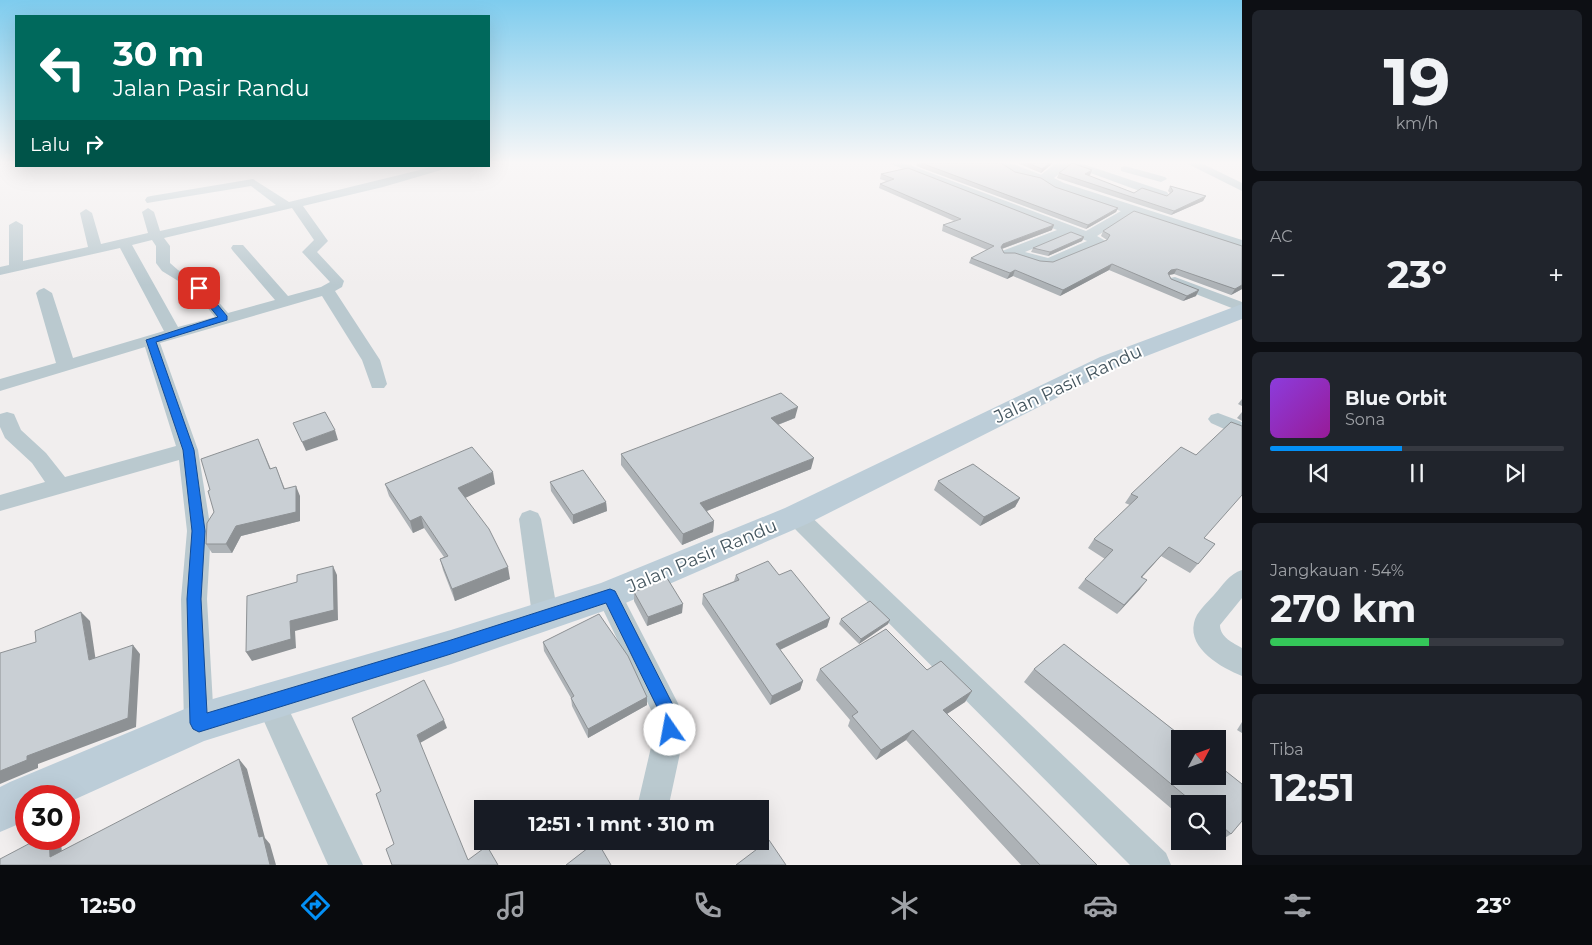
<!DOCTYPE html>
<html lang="id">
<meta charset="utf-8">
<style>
:root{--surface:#171b24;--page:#20242c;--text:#f1f3f6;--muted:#9ea1a6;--line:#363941;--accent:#0390f6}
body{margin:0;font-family:Montserrat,sans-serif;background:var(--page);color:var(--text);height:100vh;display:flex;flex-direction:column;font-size:19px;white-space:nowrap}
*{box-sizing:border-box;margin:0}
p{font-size:16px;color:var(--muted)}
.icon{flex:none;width:28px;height:28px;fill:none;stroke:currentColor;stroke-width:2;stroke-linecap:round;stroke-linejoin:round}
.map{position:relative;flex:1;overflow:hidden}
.details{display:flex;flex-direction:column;gap:10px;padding:10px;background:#0d0f14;width:350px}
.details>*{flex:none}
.banner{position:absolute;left:15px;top:15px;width:475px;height:152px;border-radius:0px;box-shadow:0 5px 20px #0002;background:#00695c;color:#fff;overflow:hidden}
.needle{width:32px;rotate:49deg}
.fabs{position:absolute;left:1171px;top:730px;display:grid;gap:10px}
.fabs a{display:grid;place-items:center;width:55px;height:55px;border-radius:0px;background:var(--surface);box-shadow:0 5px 20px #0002;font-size:25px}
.speed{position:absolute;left:15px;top:785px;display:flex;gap:10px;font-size:25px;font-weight:700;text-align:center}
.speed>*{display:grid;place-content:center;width:65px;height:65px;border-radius:50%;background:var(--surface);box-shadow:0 5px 20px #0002;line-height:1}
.speed .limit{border:8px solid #d22;background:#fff;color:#111}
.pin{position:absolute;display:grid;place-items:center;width:42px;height:42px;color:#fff;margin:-21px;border-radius:10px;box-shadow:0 2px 8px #0006}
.me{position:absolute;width:55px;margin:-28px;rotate:348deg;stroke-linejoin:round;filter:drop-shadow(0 0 4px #0008)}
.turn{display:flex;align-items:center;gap:18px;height:105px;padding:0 15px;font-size:22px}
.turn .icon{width:65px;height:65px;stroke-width:2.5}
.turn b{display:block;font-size:35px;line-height:42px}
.then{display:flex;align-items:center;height:48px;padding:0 15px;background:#0003;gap:10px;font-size:19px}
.big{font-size:38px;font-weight:700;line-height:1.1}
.details .tile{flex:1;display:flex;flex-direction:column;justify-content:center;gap:8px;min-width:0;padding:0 18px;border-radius:8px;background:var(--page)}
.details .dial{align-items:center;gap:0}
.dial b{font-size:65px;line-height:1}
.song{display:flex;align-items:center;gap:15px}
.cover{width:60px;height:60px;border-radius:8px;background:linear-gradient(135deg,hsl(270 70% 55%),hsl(300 70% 35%))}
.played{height:5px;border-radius:2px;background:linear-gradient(90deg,var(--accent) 45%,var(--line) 45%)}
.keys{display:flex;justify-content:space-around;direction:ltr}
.heat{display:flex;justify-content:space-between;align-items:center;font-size:28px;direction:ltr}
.charge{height:8px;border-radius:4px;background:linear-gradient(90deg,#34c759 54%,var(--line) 0)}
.trip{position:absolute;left:474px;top:800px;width:295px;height:50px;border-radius:0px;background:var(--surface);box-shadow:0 5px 20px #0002;font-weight:700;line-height:50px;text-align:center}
.dock{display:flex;height:80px;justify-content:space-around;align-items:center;background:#090b0e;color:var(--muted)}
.dock .icon{width:35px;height:35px}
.dock .active{color:var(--accent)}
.dock b{font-size:22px;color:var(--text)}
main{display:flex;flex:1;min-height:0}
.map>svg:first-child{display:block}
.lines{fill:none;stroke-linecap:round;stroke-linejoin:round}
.minor{fill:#bac9cf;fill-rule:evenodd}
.tertiary{fill:#bac9cf;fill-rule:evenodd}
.secondary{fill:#bccdd8;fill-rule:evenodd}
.wall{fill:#adb2b6}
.shaded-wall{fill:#8d9194}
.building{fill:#c9cfd4;stroke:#8d9194}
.route{fill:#1a73e8;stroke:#114b97}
.labels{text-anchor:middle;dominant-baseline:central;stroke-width:4;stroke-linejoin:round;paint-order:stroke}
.near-street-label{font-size:18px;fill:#44555e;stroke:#fff}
</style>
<main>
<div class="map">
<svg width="1242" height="865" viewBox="0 0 1242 865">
<rect width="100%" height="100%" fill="#f1eeee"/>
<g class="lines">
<g class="minor">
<path d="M 888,163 L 904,163 L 1086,231 L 1128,207 L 1132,206 L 1138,210 L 1097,236 L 1106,241 L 1104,244 L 1050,266 L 1038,265 L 1013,257 L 1002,257 L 1000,254 L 1002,251 L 1057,230 ZM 1069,234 L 1087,241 L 1048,258 L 1025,252 Z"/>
<polygon points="996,163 1010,163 1050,178 1044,181 1014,174"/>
<polygon points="1063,163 1080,163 1167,192 1169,195 1163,199 1159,198"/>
<polygon points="1186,163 1201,163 1242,183 1242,191"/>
<path d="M 436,166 L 455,166 L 383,187 L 303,206 L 328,241 L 317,252 L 344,281 L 342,287 L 335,291 L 380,360 L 387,384 L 384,388 L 372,388 L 362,360 L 322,296 L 160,343 L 198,450 L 211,531 L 207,599 L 214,723 L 210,733 L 199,738 L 188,733 L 184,723 L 181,599 L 187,531 L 179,460 L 0,511 L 0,495 L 45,482 L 32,463 L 5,438 L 0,427 L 0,414 L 7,412 L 14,414 L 21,430 L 46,453 L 65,477 L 176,446 L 145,347 L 0,391 L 0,379 L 56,363 L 36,293 L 39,290 L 44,288 L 52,293 L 73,358 L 164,331 L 120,248 L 0,275 L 0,267 L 9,265 L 9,225 L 16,221 L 23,225 L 23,261 L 88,247 L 80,213 L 86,209 L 92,213 L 101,244 L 148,233 L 142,212 L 148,208 L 154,212 L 160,231 L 276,205 L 251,186 L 147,203 L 145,200 L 147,197 L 151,196 L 253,179 L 289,202 ZM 292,208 L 314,240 L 302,252 L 330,282 L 321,287 L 288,296 L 243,245 L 233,245 L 231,248 L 233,251 L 275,300 L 228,313 L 203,284 L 178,270 L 170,263 L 170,246 L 164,238 ZM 152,240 L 156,246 L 156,263 L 162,271 L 193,290 L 215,317 L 178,327 L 132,245 Z"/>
<polygon points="1125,166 1165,177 1167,179 1161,182 1121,171 1121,167"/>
<polygon points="1175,277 1242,302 1242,312 1170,284 1168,281 1170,278"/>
<polygon points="1218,413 1242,422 1242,437 1211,423 1208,419 1211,415"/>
<polygon points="796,507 804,510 1166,853 1171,865 1130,865 788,522 785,516 788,510"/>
<polygon points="530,510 538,513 541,519 558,615 554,623 545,626 536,623 532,615 519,519 522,513"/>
<path d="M 1242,570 L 1242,598 L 1220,625 C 1220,637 1233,643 1242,648 L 1242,676 C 1222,668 1188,649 1194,623 C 1196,612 1207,603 1214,595 C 1223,585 1229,574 1242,570 Z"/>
<polygon points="609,584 618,587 684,715 685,730 668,809 640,809 638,803 655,730 654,716 596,595 600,587"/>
<polygon points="270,687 280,691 363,865 328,865 255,701 260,691"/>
</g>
<polygon class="tertiary" points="1056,163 1073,163 1054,178 1064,183 1242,240 1242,251 1054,189 1037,178"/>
<polygon class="secondary" points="1242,304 1242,319 1118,367 807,524 621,605 451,664 204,741 69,802 69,796 26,796 26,821 0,832 0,787 10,782 199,703 451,630 601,583 785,508 1100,357"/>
</g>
<g class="wall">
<polygon points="917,163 1001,163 1015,172 1055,187 1118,208 1116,212 1086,229 916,166"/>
<polygon points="1017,163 1053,163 1041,173"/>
<polygon points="1092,170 1090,175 1089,176 1134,193 1167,196 1170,193 1168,191 1170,186 1206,196 1203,201 1171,215 1057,178 1059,173"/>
<polygon points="881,174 1052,230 1002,249 1004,253 1040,261 1053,262 1107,240 1101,236 1103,231 1242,246 1242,289 1231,295 1174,274 1169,275 1171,279 1196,296 1183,301 1109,270 1060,296 1013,276 1007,279 969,263 971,258 987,250 942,231 943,225 954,221 879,188 880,184 886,181 880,179"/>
<polygon points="1084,237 1082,241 1048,256 1031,252 1033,248"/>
<polygon points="1242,399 1242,406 1238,404"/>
<polygon points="1242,412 1242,421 1237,418"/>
<polygon points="795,418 778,425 811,469 707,511 714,521 713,532 682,545 621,465 621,454"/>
<polygon points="262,448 271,469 276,467 285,489 300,496 300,521 241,536 232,553 212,553 206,544 214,512 210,490"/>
<polygon points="1196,455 1204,538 1215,544 1190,573 1161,556 1142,577 1140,589 1117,614 1078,588 1085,579 1105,559 1088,548 1094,539 1130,505 1125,503 1131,494"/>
<polygon points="938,481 1020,498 1015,507 980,526 934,490"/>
<polygon points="550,482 606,502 607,511 573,524 551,491"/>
<polygon points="385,484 495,484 465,497 510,579 455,601 443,570 440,559 444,557 424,528 413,533 389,496"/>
<polygon points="736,575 779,575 830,618 827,627 780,650 803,681 800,690 770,705 702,604 703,594 734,581"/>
<polygon points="634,592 682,613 647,626 634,601"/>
<polygon points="841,619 888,624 859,644 839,624"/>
<polygon points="543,642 647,697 647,705 588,738 572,706 571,698 544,651"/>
<polygon points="1064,644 1185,739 1180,739 1180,776 1218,776 1218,765 1242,784 1242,821 1231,834 1214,845 1210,841 1218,841 1218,804 1180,804 1180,816 1024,682 1034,669"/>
<polygon points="820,669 927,670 972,691 965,702 947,714 1097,865 1021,865 906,740 876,760 848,726 850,720 816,680"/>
<polygon points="1242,722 1242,733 1237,730"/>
</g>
<g class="shaded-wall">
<polygon points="1050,163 1053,163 1041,173 1042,169"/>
<polygon points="1092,170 1090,175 1083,179 1085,174"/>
<polygon points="1206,196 1203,201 1171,215 1174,211"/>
<polygon points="1118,208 1116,212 1086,229 1088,225"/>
<polygon points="1054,225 1052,230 1001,249 1001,247 1003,244"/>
<polygon points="1084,237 1082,241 1048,256 1050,252"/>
<polygon points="1112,264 1109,270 1060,296 1063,290"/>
<polygon points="1177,269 1174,274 1168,275 1168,273 1171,270"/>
<polygon points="1015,270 1013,276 1007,279 1010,273"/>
<polygon points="1242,285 1242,289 1231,295 1235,289"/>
<polygon points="1199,290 1196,296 1183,301 1187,296"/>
<polygon points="798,407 795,418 769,428 771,418"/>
<polygon points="335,430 338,440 306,451 302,442"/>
<polygon points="814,458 811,469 699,514 700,503"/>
<polygon points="493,472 495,484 461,500 458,488"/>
<polygon points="296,486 300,496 300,521 241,536 232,553 226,544 236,526"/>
<polygon points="1020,498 1015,507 980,526 984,517"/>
<polygon points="606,502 607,511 573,524 573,515"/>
<polygon points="421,516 424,528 413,533 410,521"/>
<polygon points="714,521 713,532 682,545 683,534"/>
<polygon points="1169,547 1161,556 1134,586 1141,577"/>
<polygon points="333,566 337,575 338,620 295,631 296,648 252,661 246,652 290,621"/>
<polygon points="508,567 510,579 455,601 452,589"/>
<polygon points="1147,580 1140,589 1117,614 1124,605"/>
<polygon points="683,604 682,613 647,626 648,617"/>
<polygon points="81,612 90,621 97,669 89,660"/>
<polygon points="830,618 827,627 773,653 776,644"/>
<polygon points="890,620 888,624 859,644 861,639"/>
<polygon points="133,645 140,654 136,727 38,764 38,768 0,784 0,771"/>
<polygon points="803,681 800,690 770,705 772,696"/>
<polygon points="972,691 965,702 936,721 943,710"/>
<polygon points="647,697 647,705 588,738 588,729"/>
<polygon points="444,720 447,728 420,743 417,735"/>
<polygon points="913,730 906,740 876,760 881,750"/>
<polygon points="239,759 247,769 265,838 270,844 276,865 270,865 259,837"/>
<polygon points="49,839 57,839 61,842 63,865 50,857"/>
</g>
<g class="building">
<polygon points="921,163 1001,163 1015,172 1041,178 1055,187 1118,208 1088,225"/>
<polygon points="1028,163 1050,163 1042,169"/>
<polygon points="1072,163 1092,170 1085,174 1134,193 1142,188 1167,196 1173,191 1170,186 1206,196 1174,211 1059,173"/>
<polygon points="908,168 1054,225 1003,244 1001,247 1004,253 1015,253 1040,261 1053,262 1107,240 1110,235 1103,231 1134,211 1242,246 1242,285 1235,289 1177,269 1171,270 1168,273 1171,279 1199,290 1187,296 1112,264 1063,290 1015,270 1010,273 971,258 994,246 943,225 961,219 880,184 894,179 881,174"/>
<polygon points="1071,232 1084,237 1050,252 1033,248"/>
<polygon points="781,393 798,407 771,418 814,458 700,503 714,521 683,534 621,454"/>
<polygon points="325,412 335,430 302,442 293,423"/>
<polygon points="1231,422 1242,426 1242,495 1204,538 1215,544 1198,564 1169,547 1141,577 1147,580 1124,605 1085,579 1113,550 1094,539 1138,497 1131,494 1181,447 1196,455"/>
<polygon points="258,439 270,469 276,467 284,489 296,486 296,512 236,526 226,544 206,544 207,523 214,512 208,491 210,490 201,459"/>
<polygon points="472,447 493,472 458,488 489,529 508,567 452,589 440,559 448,556 421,516 410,521 385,484"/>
<polygon points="973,464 1020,498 984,517 938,481"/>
<polygon points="583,470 606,502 573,515 550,482"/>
<polygon points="768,561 779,575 791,570 830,618 776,644 803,681 772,696 703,594 739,580 736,575"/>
<polygon points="333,566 334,610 290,621 291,639 246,652 247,596 297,582 297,575"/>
<polygon points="667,578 683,604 648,617 634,592"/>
<polygon points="870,601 890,620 861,639 841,619"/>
<polygon points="81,612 89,660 133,645 128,718 27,756 27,760 0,771 0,653 36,642 35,631"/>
<polygon points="599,614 628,656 647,697 588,729 571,698 574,696 543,642"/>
<polygon points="886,629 927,670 941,661 972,691 943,710 1097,865 1040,865 913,730 881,750 852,716 858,712 820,669"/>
<polygon points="1064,644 1185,739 1180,739 1180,776 1218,776 1218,765 1242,784 1242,821 1231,834 1218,823 1218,804 1195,804 1034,669"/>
<polygon points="424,680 444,720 417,735 468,860 487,846 498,865 392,865 386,849 394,844 376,794 381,791 352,718"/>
<polygon points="239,759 259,837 263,836 270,865 0,865 0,859 38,839 49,839 50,857"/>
<polygon points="769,840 786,865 736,865"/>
<polygon points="597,841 611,865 566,865"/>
</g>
<linearGradient id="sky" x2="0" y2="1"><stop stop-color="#7eccee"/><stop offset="0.57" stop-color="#f9f7f7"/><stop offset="1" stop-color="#f9f7f7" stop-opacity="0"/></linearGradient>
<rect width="1242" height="285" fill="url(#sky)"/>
<polygon class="route" points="196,286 202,286 227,316 227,320 156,342 194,450 205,531 201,599 207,713 451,640 610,589 615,591 675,709 679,730 676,736 670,739 664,736 661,715 606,603 451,654 199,732 193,729 190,723 187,599 192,531 183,450 146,340 218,317 196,290"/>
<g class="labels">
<g class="near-street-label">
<text transform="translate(1068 384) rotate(-25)">Jalan Pasir Randu</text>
<text transform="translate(702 556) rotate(-23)">Jalan Pasir Randu</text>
</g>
</g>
</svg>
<div class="fabs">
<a><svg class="needle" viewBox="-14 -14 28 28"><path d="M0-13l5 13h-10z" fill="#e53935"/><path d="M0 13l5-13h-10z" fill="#9ea1a6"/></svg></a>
<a><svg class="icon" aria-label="search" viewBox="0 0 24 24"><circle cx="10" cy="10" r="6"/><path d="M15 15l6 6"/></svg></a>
</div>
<div class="speed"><div class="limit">30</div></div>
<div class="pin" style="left:199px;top:288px;background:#d93025"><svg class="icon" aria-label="arrive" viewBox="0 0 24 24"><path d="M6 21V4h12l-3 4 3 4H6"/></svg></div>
<svg class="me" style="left:670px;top:730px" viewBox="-20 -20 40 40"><circle r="19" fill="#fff"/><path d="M0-13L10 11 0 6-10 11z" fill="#1a73e8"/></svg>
<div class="trip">12:51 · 1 mnt · 310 m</div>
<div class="banner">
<div class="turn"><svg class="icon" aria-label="left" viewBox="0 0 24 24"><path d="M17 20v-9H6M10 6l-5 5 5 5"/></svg><div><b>30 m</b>Jalan Pasir Randu</div></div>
<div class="then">Lalu<svg class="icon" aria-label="right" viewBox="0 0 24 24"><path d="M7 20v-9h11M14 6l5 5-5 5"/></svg></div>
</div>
</div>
<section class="details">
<div class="tile dial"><b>19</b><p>km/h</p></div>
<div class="tile"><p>AC</p>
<div class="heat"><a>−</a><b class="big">23°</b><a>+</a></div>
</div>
<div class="tile">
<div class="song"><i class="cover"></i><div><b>Blue Orbit</b><p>Sona</p></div></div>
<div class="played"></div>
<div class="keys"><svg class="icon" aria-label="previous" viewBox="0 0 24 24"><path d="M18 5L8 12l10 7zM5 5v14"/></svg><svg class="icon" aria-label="pause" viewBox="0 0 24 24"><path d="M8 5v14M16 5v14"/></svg><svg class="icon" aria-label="next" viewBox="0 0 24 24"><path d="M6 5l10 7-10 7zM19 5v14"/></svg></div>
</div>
<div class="tile"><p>Jangkauan · 54%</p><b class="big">270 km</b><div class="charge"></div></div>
<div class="tile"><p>Tiba</p><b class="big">12:51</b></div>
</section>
</main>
<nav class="dock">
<b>12:50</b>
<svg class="icon active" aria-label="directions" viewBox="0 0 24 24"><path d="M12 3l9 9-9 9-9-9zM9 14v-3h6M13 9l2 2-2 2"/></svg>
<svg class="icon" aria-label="music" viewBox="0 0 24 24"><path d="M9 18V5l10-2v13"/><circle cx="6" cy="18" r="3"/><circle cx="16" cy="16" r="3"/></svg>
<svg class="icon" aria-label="phone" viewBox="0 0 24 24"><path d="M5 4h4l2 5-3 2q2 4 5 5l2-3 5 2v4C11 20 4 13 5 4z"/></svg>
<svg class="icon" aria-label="climate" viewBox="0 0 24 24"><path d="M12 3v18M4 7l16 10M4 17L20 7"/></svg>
<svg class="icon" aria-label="car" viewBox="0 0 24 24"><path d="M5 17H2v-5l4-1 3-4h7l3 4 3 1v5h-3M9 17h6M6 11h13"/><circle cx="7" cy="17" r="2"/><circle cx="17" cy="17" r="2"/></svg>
<svg class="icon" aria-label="filters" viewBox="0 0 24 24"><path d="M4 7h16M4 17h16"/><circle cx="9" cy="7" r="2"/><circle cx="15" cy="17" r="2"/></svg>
<b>23°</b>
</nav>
